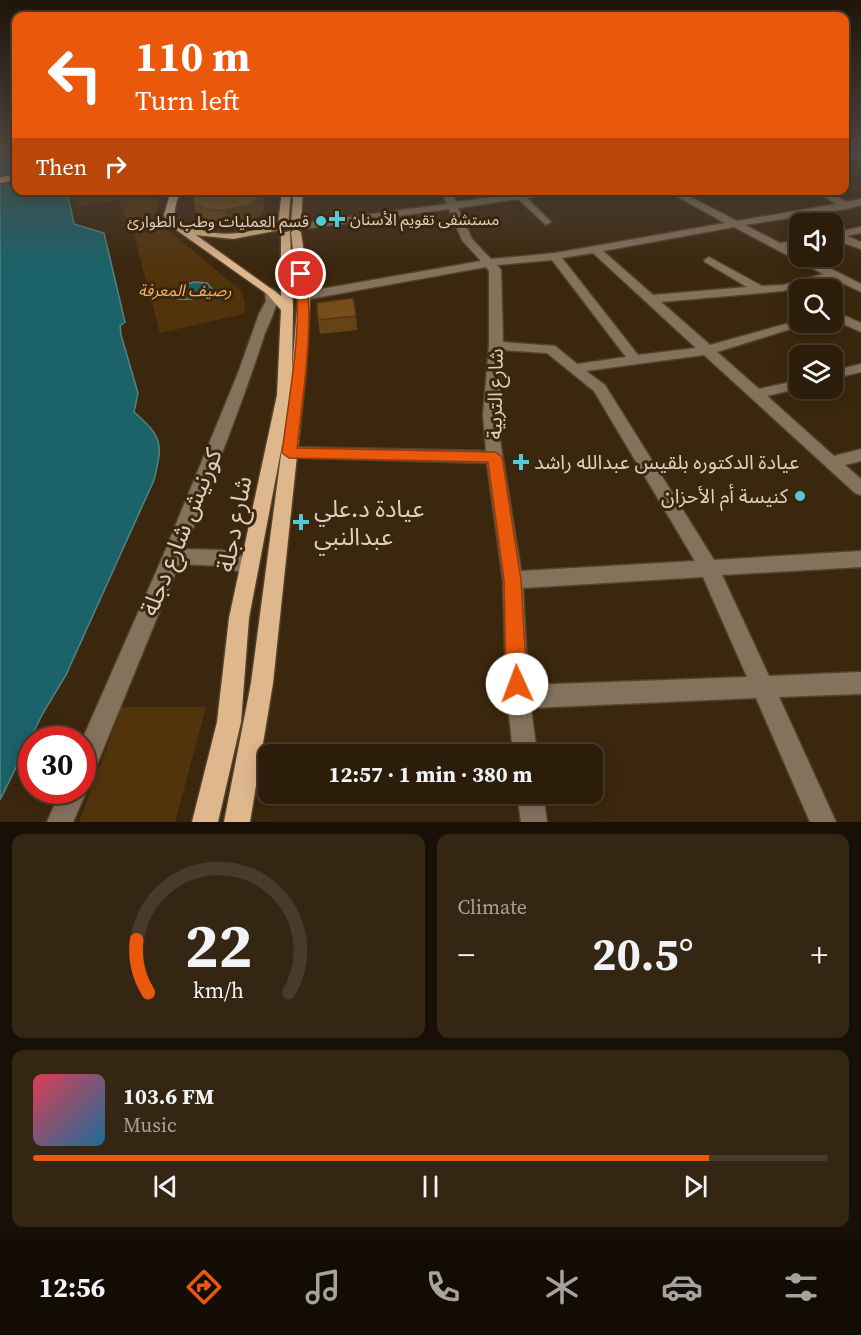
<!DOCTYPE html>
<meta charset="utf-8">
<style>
:root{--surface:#2c1d0a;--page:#342613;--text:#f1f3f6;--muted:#a6a29c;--line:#483b2b;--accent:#ea580c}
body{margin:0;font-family:"Source Serif 4","Noto Sans Arabic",serif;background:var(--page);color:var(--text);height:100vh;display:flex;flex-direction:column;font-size:22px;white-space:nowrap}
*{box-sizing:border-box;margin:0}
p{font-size:20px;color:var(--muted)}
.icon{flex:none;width:33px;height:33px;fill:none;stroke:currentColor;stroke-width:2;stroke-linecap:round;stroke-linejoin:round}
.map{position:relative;height:822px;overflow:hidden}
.sheet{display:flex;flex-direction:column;gap:12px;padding:12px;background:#181006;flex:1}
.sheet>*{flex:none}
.banner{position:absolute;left:12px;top:12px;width:837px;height:183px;border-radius:12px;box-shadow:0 3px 15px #0003,0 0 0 2px var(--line);background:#ea580c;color:#fff;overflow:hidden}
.controls{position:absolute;left:789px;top:213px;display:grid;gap:12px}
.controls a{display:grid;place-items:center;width:54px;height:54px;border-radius:12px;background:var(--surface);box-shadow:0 3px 15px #0003,0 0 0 2px var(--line);font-size:30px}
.speed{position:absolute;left:18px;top:726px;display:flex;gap:12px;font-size:30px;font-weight:700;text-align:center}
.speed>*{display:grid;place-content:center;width:78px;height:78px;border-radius:50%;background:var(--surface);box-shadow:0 3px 15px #0003,0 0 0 2px var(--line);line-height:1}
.speed .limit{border:9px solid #d22;background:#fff;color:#111}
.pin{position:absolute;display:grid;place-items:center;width:51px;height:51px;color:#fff;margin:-26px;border:3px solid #fff;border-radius:50%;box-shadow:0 2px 6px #0007}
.me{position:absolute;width:66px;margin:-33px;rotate:358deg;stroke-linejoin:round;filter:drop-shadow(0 0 4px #0008)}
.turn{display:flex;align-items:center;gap:21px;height:126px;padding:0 24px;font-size:27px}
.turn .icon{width:78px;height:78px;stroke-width:2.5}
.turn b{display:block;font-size:42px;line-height:51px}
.then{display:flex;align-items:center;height:57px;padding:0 24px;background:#0003;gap:12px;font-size:22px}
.big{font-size:45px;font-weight:700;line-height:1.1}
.sheet .widget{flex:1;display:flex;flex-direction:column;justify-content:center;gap:9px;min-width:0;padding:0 21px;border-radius:12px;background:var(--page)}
.sheet .dial{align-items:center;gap:0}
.dial svg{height:156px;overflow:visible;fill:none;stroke:var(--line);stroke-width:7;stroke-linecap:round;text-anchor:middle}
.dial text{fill:var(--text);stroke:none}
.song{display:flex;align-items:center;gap:18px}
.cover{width:72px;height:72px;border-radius:9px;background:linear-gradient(135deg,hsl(350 70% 55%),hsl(200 70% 35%))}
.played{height:6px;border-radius:3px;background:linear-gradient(90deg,var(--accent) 85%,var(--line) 85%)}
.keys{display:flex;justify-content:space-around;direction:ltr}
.heat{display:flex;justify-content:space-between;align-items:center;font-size:33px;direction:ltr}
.sheet .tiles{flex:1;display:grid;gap:12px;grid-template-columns:1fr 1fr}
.widget:last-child{grid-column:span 2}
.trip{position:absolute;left:258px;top:744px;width:345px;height:60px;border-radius:12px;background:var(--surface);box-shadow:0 3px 15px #0003,0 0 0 2px var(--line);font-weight:700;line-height:60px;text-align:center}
.dock{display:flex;height:96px;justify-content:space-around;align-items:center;background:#120c04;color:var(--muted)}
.dock .icon{width:42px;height:42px}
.dock .active{color:var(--accent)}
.dock b{font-size:27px;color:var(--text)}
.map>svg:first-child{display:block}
.green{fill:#52340c}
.water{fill:#1b6269;stroke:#558384;stroke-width:1.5}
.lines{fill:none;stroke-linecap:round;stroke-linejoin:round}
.minor-casing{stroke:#55422b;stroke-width:3}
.major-casing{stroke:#55422b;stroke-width:3}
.minor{fill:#84725d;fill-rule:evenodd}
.major{fill:#deb78c;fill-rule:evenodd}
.wall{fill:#654316}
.shaded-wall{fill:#533712}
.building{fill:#764e19;stroke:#533712;stroke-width:1.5}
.route{fill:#ea580c;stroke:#983908;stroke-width:1.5}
.poi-dot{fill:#52cbd7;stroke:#3b270e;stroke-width:2}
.labels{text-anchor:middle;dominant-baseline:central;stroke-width:6;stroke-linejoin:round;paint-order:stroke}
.far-poi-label{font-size:16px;fill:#ddd0c2;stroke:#3b270e;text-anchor:start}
.far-park-label{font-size:16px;font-style:italic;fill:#efb268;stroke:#3b270e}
.street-label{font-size:20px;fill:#ddd0c2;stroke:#3b270e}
.poi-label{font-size:20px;fill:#ddd0c2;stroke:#3b270e;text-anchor:start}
.near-poi-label{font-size:24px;fill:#ddd0c2;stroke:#3b270e;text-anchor:start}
.near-street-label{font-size:24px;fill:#ddd0c2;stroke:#3b270e}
</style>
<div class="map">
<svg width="861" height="822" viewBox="0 0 861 822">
<rect width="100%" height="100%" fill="#3b270e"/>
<g class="green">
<polygon points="72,191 160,191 156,216 127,220 119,201 76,206"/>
<polygon points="154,218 241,291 245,301 244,314 160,333 130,221"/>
<polygon points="122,707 206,707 175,822 79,822"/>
</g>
<g class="water">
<path d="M 0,150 L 16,150 L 16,190 L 67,191 L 74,224 L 104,233 L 125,322 L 120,326 L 121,335 L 138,393 L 134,412 C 163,437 163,444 154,480 L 66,675 L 43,713 L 0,800 Z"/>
<path d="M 194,282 L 207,283 L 212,289 C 202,299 192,300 178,299 L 174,293 L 181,286 Z"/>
</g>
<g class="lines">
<defs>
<g id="minor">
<polygon points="844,151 861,155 861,160 844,156"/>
<path d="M 442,190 L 451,190 L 456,202 L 544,190 L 571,190 L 527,198 L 551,222 L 546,225 L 518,199 L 458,208 L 472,239 L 491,259 L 555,253 L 725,223 L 665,190 L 677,190 L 737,221 L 836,204 L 814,190 L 826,190 L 846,202 L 861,199 L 861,205 L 847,209 L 745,225 L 780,243 L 800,240 L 800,246 L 789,248 L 800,253 L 800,256 L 806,256 L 861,284 L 861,292 L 832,278 L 783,291 L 661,302 L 710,345 L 800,320 L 800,322 L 813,322 L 717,352 L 759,389 L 800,380 L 800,388 L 767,396 L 834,456 L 861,449 L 861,461 L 845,465 L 861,479 L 861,495 L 855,493 L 704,355 L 586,371 L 605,385 L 714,560 L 861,551 L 861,567 L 722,575 L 769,676 L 861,672 L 861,694 L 779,697 L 836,822 L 810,822 L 756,698 L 531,708 L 537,754 L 513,754 L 506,684 L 503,580 L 487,463 L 283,457 L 281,453 L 283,449 L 289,447 L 486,451 L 483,415 L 489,346 L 489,271 L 486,267 L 304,300 L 298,296 L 304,292 L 481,261 L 462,240 L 449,209 L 303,229 L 298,226 L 303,223 L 447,204 ZM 734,227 L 823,274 L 783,285 L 762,286 L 709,257 L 704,260 L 705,262 L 747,287 L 653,295 L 603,251 ZM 593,253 L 696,348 L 638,355 L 562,258 ZM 552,260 L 626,357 L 577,364 L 555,346 L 503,342 L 501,270 L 497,265 ZM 502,350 L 547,353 L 594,391 L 695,561 L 521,571 L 500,440 L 499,415 ZM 703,577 L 747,677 L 528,685 L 523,588 Z"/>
<polygon points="861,227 861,233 847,236 861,242 861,249 832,239 832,233"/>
<path d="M 271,288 L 277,292 C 279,306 269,322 264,336 C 241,408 212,478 185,549 L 222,550 L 256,561 L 259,567 L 256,573 L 249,575 L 222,566 L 179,564 L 91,779 L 83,782 L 87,790 L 73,822 L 47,822 L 61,790 L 82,790 L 82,740 L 163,556 L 238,373 L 259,314 L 266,301 L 265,292 Z"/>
<polygon points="832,310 861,323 861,332 832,319"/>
<polygon points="861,364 861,372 832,379 832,371"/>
<polygon points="517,794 543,794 547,822 521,822"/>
</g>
<g id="major">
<polygon points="16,175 16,180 0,183 0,177"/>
<path d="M 171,190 L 180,190 C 177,204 169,216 182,225 L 186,224 C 194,226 200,230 208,232 C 231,237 256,230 278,225 L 282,190 L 291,190 L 288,226 L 285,229 L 233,239 L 196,235 L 281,296 L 281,233 L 290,231 L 293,309 L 292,372 L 298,296 L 291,232 L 296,229 L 301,232 L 310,296 L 306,370 L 273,683 L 250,822 L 224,822 L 251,683 L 283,440 L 249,618 L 241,722 L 218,822 L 192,822 L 217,722 L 229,618 L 277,395 L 281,310 L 267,294 L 168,224 L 164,215 Z"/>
<polygon points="294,190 303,190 301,223 296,226 291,223"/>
</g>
</defs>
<use href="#minor" class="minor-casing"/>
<use href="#major" class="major-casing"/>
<use href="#minor" class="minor"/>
<use href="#major" class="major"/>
</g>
<g class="wall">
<polygon points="197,190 265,190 263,213 251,222 228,227 216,227 199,221 197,217 193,201"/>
<polygon points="356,316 357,330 320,334 318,320"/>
</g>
<polygon class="shaded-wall" points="261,190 265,190 263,213 251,222 228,227 225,210"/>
<g class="building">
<polygon points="197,190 261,190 260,197 248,205 225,210 212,210 195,205 193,201"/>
<polygon points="353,298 356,316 318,320 317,303"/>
</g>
<linearGradient id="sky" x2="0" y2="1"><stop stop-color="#201508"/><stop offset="0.57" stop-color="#4f4741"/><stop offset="1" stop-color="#4f4741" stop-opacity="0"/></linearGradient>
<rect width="861" height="265" fill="url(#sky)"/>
<path class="route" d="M 301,271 L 306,274 C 314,331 303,391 297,448 L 495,452 L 502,457 L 521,580 L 527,684 L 524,691 L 517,694 L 509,691 L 506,684 L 504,580 L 488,462 L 289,458 L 282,453 C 289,395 302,333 296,274 Z"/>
<g class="poi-dot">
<path d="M334 210h6v6h6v6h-6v6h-6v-6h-6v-6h6z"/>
<circle cx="321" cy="221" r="6"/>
<path d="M518 453h6v6h6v6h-6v6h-6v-6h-6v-6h6z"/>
<circle cx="800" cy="496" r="6"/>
<path d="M298 513h6v6h6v6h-6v6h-6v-6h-6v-6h6z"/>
</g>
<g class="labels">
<g class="far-poi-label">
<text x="350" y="219">مستشفى تقويم الأسنان</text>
<text x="309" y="221" text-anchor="end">قسم العمليات وطب الطوارئ</text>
</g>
<g class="far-park-label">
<text x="185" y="290">رصيف المعرفة</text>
</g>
<g class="street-label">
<text transform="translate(495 394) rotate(-89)">شارع التربية</text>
</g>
<g class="poi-label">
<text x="534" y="462">عيادة الدكتوره بلقيس عبدالله راشد</text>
<text x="788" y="496" text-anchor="end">كنيسة أم الأحزان</text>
</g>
<g class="near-poi-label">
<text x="314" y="508">عيادة د.علي<tspan x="314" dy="28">عبدالنبي</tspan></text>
</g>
<g class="near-street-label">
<text transform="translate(234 524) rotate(-79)">شارع دجلة</text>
<text transform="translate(181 532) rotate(-68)">كورنيش شارع دجلة</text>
</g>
</g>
</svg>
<div class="controls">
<a><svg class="icon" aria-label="sound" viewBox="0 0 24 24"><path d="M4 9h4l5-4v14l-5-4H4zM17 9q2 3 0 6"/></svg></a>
<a><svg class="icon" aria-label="search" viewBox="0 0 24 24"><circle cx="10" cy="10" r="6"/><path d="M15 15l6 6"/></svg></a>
<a><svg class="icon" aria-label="layers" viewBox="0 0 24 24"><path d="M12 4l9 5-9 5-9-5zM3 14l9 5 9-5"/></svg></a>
</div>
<div class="speed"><div class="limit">30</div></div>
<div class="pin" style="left:301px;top:274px;background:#d93025"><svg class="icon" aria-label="arrive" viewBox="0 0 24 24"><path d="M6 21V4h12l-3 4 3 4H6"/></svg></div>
<svg class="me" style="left:517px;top:684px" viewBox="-20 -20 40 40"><circle r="19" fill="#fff"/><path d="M0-13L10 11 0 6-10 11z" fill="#ea580c"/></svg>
<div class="trip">12:57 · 1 min · 380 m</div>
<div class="banner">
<div class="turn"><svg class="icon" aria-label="left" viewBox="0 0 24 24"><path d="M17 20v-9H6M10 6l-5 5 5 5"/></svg><div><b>110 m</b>Turn left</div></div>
<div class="then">Then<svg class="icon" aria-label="right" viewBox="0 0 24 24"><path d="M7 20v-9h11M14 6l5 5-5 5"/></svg></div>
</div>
</div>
<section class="sheet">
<div class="tiles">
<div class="widget dial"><svg viewBox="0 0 100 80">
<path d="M14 69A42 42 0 1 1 86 69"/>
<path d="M14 69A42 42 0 0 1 8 42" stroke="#ea580c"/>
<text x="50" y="56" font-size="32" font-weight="700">22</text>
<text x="50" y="72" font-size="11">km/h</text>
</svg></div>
<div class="widget"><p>Climate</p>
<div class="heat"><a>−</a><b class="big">20.5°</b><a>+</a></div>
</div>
<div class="widget">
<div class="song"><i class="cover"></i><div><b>103.6 FM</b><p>Music</p></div></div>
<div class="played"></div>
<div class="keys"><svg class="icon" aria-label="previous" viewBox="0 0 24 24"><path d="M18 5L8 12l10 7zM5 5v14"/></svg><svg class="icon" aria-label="pause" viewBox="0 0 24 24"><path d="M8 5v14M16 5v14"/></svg><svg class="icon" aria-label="next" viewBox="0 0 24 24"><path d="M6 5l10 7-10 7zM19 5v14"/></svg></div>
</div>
</div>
</section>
<nav class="dock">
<b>12:56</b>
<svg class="icon active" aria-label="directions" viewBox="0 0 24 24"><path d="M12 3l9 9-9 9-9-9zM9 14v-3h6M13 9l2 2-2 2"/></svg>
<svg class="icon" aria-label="music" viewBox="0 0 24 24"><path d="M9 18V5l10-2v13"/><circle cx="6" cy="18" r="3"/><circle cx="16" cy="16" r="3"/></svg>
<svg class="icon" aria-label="phone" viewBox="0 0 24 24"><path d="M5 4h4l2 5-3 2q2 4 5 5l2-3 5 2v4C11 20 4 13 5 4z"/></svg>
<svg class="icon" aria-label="climate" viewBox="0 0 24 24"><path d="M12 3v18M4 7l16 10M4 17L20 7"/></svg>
<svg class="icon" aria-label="car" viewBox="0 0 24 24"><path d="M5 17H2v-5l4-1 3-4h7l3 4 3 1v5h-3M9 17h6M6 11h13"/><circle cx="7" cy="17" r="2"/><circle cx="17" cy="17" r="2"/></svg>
<svg class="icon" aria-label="filters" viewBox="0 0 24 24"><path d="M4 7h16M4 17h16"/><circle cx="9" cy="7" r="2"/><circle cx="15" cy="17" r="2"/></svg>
</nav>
